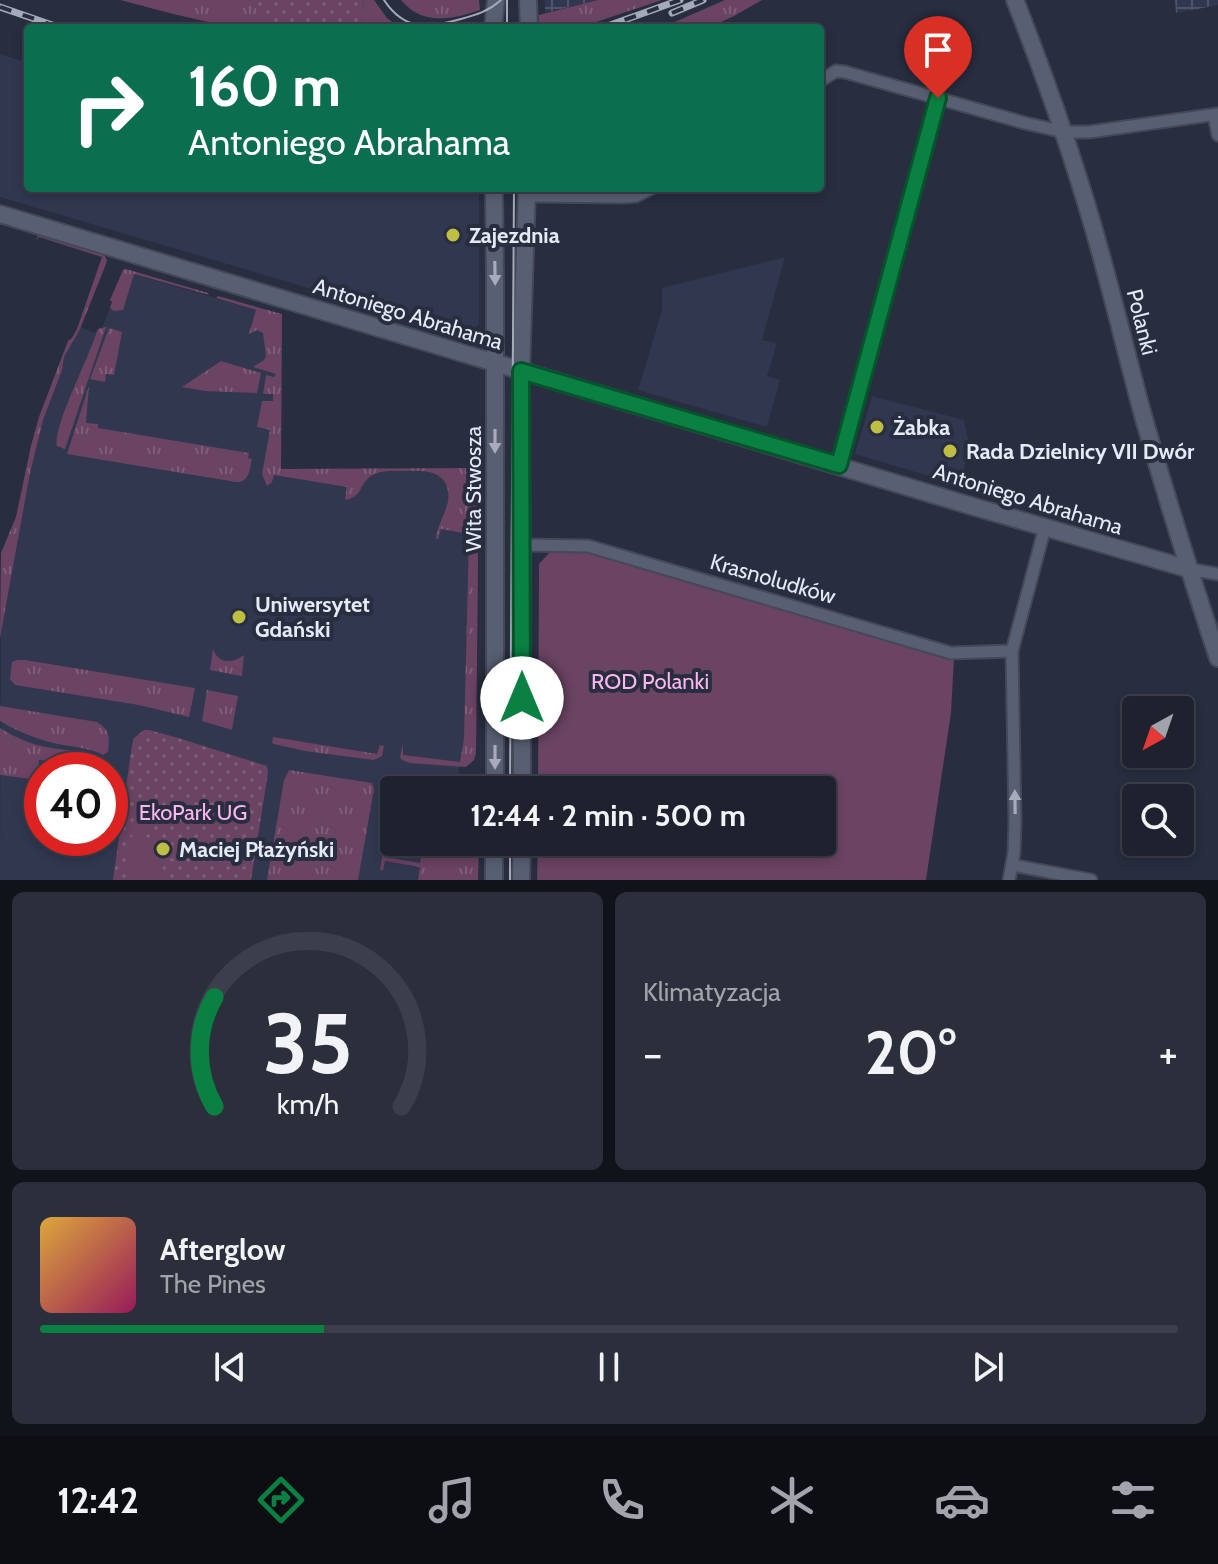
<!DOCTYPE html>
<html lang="pl">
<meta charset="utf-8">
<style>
:root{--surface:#1e222f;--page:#2b2f3b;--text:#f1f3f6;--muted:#a1a4aa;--line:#3c3f4b;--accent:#0b8043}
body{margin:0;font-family:Cabin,sans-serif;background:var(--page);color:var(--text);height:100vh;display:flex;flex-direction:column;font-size:30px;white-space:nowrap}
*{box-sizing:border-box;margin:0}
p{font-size:26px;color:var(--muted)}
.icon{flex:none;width:44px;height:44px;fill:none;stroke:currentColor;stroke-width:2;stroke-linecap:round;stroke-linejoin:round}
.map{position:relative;height:880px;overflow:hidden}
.side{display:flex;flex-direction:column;gap:12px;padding:12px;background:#10131a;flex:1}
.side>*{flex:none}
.top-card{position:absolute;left:24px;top:24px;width:800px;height:168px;border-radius:8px;box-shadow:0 4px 12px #0003,0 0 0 2px var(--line);background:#0b6e4f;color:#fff;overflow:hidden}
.needle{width:52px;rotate:220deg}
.fabs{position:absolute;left:1122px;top:696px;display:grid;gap:16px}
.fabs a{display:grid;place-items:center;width:72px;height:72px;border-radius:8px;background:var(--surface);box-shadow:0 4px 12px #0003,0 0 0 2px var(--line);font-size:40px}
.speed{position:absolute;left:24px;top:752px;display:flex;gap:16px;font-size:40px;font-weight:700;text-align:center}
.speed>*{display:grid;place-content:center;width:104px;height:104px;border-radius:50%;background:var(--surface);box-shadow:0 4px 12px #0003,0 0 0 2px var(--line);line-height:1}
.speed .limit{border:12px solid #d22;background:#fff;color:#111}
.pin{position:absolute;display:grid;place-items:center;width:68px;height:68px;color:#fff;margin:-82px -34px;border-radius:50% 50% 50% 0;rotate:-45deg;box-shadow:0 0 8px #0007}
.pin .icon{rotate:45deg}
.me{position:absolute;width:88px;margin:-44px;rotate:0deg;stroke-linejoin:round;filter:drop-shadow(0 0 6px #0008)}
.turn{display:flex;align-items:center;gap:28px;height:168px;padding:0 32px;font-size:36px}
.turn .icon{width:104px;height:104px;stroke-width:2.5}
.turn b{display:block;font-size:56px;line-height:68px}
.big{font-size:60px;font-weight:700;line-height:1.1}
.side .widget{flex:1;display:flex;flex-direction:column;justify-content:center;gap:12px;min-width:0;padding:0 28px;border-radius:12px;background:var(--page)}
.side .dial{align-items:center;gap:0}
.dial svg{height:208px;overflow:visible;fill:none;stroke:var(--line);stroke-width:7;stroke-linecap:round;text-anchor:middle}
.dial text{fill:var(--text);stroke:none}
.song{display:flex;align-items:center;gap:24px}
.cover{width:96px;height:96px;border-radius:12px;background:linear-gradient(135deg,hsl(40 70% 55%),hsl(330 70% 35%))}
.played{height:8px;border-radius:4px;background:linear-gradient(90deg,var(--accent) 25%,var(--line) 25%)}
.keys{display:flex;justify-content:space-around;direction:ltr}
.heat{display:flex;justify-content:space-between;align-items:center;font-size:44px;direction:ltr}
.side .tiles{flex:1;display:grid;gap:12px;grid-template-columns:1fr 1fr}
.widget:last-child{grid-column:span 2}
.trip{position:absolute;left:380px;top:776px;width:456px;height:80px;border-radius:8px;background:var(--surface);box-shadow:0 4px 12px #0003,0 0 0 2px var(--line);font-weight:700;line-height:80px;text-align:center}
.tab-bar{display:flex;height:128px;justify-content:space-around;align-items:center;background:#0c0e13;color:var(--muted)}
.tab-bar .icon{width:56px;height:56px}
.tab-bar .current{color:var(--accent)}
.tab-bar b{font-size:36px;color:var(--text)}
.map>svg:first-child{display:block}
.built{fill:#30374f;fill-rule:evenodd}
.industrial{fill:url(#industrial-grid)}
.grass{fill:url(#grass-tufts)}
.park{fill:url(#park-dots)}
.garden{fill:#6b4363}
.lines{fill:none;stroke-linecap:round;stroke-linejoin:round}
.street-casing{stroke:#444857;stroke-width:15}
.secondary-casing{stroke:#444857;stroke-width:20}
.street{stroke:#595f73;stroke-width:11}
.secondary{stroke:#595f73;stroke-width:16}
.tram{stroke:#a5aab8;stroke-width:2}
.rail-casing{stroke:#a5aab8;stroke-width:7}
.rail{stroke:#282d3f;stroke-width:4;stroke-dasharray:12;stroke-linecap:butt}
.oneway{fill:#a7abbb}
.route-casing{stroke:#07532c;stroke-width:20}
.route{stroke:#0b8043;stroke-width:14}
.poi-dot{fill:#bebf42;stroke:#282d3f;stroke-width:3}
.labels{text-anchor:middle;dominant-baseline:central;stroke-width:8;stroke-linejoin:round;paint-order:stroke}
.poi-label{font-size:22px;font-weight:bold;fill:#e6eaf6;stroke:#282d3f;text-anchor:start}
.street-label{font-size:22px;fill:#e6eaf6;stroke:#282d3f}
.park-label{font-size:22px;fill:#fdb6ee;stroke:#282d3f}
</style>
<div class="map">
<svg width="1218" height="880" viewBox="0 0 1218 880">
<defs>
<pattern id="industrial-grid" width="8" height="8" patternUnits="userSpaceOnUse" patternTransform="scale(2)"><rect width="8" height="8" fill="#30374f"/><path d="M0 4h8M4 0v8" fill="none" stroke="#4e5469"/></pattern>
<pattern id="grass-tufts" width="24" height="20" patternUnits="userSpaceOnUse" patternTransform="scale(2)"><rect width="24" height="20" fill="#6b4363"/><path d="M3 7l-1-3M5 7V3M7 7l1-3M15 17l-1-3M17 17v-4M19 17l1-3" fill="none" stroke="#805e7a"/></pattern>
<pattern id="park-dots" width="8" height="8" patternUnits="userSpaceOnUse" patternTransform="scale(2)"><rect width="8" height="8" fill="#6b4363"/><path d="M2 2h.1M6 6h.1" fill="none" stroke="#805e7a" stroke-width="1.8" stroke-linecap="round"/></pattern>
</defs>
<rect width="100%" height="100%" fill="#282d3f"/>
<g class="built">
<polygon points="0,54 28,63 28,188 479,188 479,324 468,335 0,197"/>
<polygon points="785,257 762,340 777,343 767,376 780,380 767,427 638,390 662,311 662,288"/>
<path d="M 130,273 L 282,318 L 281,469 L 479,468 L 476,753 L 471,764 L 459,767 L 457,788 L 459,790 L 394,790 L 394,842 L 471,842 L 471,880 L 0,880 L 1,553 L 16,517 L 31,446 L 39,417 L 68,341 L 72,338 L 77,328 L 81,327 L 92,332 L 100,333 L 122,277 ZM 42,770 L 110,770 L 110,838 L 42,838 Z"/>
<polygon points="872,396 964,420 970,448 959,485 855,454"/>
</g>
<g class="industrial">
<polygon points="545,0 598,0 545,13"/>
<polygon points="1175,0 1218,0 1218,5 1176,13"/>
</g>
<g class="grass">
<path d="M 121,0 L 250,0 L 263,17 L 262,28 C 218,28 163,11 121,0 Z"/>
<polygon points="364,0 374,0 387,18 400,28 361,28"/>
<path d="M 401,0 L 479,0 L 480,10 C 451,20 423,26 401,0 Z"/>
<polygon points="598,0 662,0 578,28 539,28 539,15"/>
<polygon points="725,0 762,0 734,16 708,28 661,28"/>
<polygon points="41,235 103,253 107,260 106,264 80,329 64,357 62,370 43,420 30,473 0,638 1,553 16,517 31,446 39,417 68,341 72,338 77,329 102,257 39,237 36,240 38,236"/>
<polygon points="126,269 208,293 209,295 134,274 123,310 114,311 110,308 112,302 110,300 123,270"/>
<path d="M 218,296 L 282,314 L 281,469 L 479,468 L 476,753 L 474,760 L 466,767 L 410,763 L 402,760 L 400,757 L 403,744 L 403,755 L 460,762 L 464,739 L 469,534 L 441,529 L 438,539 L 436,539 C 437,523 451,507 448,491 C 444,468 419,471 401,471 C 391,471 380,470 371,476 C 359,484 363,497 345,500 L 347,487 L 274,475 L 272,482 L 267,486 L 262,474 L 270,430 L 257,427 L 262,401 L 273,401 L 273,394 L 263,394 L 266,375 L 274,377 L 276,374 L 253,367 L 264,360 L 266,356 L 263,333 L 257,330 L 249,334 L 256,310 L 216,298 Z"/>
<path d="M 106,327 L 65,449 L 57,446 C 53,426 90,356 97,331 L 98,329 Z"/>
<polygon points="109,328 122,332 114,375 106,374 105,382 90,379"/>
<polygon points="221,361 261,373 257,393 205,391 182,387"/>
<path d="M 89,386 L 86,423 L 98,424 L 98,428 L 249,453 L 248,458 L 252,459 C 250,469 249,483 236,482 L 67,454 Z"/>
<polygon points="532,552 531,790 527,790 528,557"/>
<path d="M 213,649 C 219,665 233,663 244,655 L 242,676 L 210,670 Z"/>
<polygon points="17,660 25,660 195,688 189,717 139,705 15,685 10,679 12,662"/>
<polygon points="207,690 238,696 232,730 202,721"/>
<path d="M 0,706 L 97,722 C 110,730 110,738 108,752 L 103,755 C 87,747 71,747 53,743 C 34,738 17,731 0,721 Z"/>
<path d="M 0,728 C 13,736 26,742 41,746 C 62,751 90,749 106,766 L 105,770 L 90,770 L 90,767 L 66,762 L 39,760 L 38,780 L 0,775 Z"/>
<polygon points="273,737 377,754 380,745 384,746 382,756 374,760 305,751 274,744 272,743"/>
<polygon points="289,770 372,783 374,789 358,880 267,880 284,780"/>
<polygon points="424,842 479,842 478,880 418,880 420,867 385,861 383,870 380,870 384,847 386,847 385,857 420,863"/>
</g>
<g class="park">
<polygon points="250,0 364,0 361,28 262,28 262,17"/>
<polygon points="144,730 149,730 178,738 267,766 268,773 251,880 113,880 132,745 134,738"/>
</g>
<g class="garden">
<polygon points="121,0 177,0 178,15"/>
<polygon points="551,551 591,552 954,658 951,713 926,880 537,880 538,842 822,842 822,790 538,790 539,564"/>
<path d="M 138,799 L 152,801 L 146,837 C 165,845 164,862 161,880 L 125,880 Z"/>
</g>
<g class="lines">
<defs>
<g id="street">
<polyline points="820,81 836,71 845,72 1025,123 1064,132 1089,132 1218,114"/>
<polyline points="1214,115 1218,135"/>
<polyline points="527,196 624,197 636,196 652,188"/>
<polyline points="839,465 938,98"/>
<polyline points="523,545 588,546 951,653 1012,651"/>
<polyline points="1189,569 1218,574"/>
<polyline points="1012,865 1091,880"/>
<polyline points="1009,880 1014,853 1015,823 1012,651 1045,527"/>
</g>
<g id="secondary">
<polyline points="528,0 529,28"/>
<path d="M 1015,0 C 1049,87 1080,175 1104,266 C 1118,317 1130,368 1144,419 C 1167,499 1192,579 1218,658"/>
<polyline points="493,28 496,0"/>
<polyline points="494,188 495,280 495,790"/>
<polyline points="0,214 968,505 1189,569"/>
<polyline points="522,790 521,371 527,188"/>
<polyline points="494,880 494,842"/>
<polyline points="521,880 522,842"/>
</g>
</defs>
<use href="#street" class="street-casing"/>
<use href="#secondary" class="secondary-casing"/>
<use href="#street" class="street"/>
<use href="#secondary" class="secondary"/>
<g class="tram">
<path d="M 384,0 C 405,32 429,28 461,19 C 476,15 489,11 501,0"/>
<polyline points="507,28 507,0"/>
<polyline points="510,790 514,188"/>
<polyline points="510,880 510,842"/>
</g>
<defs>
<g id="rail">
<polyline points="0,7 61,28"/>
<polyline points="672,13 703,0"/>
<polyline points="602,28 680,0"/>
</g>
</defs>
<use href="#rail" class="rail-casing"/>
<use href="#rail" class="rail"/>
</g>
<defs><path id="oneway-solid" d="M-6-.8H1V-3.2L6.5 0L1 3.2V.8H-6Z" transform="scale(2)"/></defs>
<g class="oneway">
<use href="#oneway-solid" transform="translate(495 273) rotate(89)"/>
<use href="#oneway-solid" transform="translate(495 441) rotate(90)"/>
<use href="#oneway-solid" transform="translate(495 757) rotate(90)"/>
<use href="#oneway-solid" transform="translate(1015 802) rotate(-91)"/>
</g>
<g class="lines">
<defs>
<polyline id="route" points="522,698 521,371 839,465 938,98"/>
</defs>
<use href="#route" class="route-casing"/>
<use href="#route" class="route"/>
</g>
<g class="poi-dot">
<circle cx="453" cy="235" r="8"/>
<circle cx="877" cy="427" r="8"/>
<circle cx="950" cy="451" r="8"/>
<circle cx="239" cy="617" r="8"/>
<circle cx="163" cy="849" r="8"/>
</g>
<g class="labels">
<g class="poi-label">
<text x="469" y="235">Zajezdnia</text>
<text x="893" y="427">Żabka</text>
<text x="966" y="451">Rada Dzielnicy VII Dwór</text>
<text x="255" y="604">Uniwersytet<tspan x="255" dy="25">Gdański</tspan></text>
<text x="179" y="849">Maciej Płażyński</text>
</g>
<g class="street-label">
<text transform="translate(408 314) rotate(17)">Antoniego Abrahama</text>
<text transform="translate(1142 322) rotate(76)">Polanki</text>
<text transform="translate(473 489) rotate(-90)">Wita Stwosza</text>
<text transform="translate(1028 499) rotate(17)">Antoniego Abrahama</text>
<text transform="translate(773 579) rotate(16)">Krasnoludków</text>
</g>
<g class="park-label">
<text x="650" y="681">ROD Polanki</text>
<text x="193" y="812">EkoPark UG</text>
</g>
</g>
</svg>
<div class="fabs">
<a><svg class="needle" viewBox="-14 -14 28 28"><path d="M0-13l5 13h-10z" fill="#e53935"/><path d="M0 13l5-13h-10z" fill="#a1a4aa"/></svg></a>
<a><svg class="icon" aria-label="search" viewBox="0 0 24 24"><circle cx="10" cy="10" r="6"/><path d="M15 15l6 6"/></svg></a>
</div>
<div class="speed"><div class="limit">40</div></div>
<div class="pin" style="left:938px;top:98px;background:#d93025"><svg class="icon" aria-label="arrive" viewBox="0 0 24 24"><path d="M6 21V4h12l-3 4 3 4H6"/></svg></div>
<svg class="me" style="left:522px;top:698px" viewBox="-20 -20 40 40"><circle r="19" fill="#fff"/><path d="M0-13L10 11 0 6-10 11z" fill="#0b8043"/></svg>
<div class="trip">12:44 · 2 min · 500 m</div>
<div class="top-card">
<div class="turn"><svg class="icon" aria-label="right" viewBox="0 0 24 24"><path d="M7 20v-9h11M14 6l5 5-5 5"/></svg><div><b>160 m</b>Antoniego Abrahama</div></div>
</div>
</div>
<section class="side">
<div class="tiles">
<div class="widget dial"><svg viewBox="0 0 100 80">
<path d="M14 69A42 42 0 1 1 86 69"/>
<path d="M14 69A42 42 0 0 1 14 27" stroke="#0b8043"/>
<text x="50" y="56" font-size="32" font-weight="700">35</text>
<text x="50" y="72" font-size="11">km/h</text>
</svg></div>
<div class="widget"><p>Klimatyzacja</p>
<div class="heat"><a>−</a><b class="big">20°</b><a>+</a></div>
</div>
<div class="widget">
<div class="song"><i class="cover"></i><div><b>Afterglow</b><p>The Pines</p></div></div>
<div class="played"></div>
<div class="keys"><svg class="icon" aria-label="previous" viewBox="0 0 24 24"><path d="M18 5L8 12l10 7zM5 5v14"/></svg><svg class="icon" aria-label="pause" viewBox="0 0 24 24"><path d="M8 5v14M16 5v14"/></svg><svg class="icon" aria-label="next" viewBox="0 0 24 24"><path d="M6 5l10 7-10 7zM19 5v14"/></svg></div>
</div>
</div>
</section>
<nav class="tab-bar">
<b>12:42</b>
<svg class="icon current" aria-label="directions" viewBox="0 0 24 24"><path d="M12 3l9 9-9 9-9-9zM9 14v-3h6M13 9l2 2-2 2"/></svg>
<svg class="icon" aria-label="music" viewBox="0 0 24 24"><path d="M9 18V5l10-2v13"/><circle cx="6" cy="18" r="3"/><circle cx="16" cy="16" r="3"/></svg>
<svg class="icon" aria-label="phone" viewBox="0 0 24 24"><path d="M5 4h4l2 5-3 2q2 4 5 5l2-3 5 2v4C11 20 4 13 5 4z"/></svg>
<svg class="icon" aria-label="climate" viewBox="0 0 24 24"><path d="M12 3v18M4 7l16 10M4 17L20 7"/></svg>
<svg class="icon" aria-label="car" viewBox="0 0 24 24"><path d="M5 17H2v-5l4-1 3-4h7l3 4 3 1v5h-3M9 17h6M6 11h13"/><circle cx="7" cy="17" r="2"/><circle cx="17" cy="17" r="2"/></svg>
<svg class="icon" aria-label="filters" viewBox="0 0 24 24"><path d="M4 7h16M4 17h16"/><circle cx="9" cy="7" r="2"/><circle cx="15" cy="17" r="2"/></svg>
</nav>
